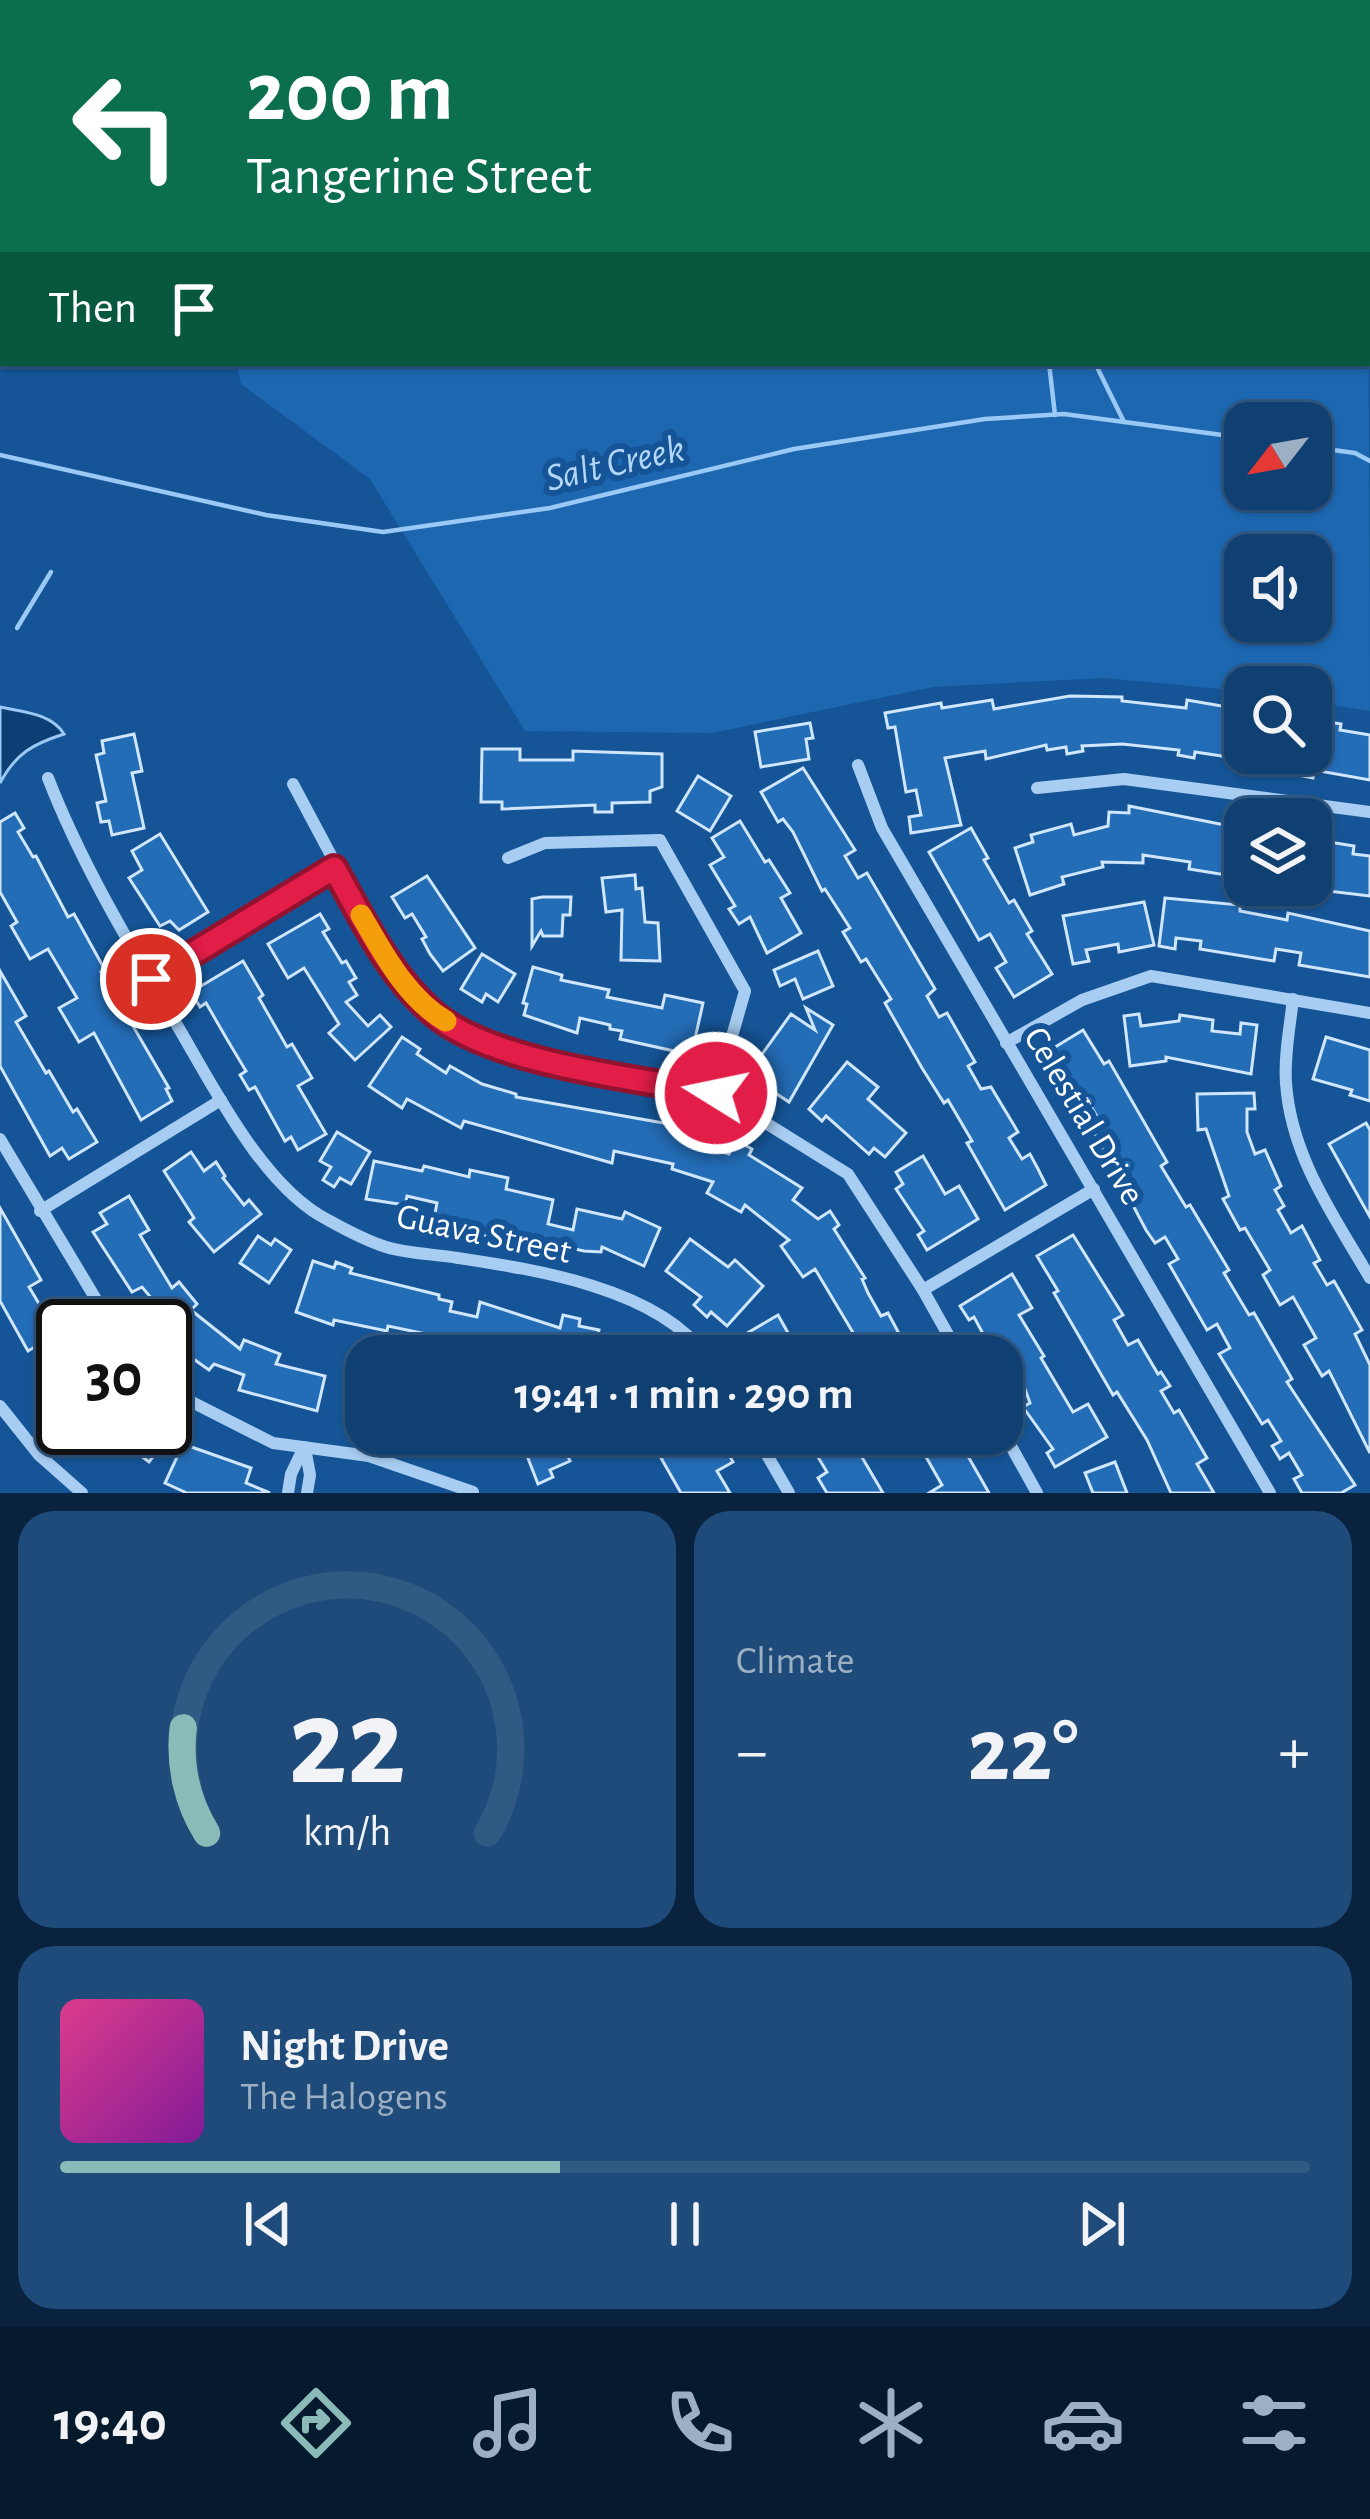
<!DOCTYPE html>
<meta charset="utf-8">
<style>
:root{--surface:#104071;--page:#1e4b79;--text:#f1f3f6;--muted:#9cafc3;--line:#305984;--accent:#8bbbb9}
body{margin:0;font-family:"Alegreya Sans",sans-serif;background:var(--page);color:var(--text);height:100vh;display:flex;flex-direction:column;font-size:45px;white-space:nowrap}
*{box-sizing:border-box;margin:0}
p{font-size:39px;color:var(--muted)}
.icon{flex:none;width:66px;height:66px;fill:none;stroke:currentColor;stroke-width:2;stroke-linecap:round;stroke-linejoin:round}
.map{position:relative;height:1493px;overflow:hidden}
.drawer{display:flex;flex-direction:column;gap:18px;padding:18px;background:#09233e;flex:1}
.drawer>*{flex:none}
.banner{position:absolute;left:0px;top:0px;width:1371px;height:366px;box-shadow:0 3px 9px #0004,0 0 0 3px var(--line);background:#0b6e4f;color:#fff;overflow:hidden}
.needle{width:78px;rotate:239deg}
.tools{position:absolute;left:1224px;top:402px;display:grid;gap:24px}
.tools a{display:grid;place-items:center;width:108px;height:108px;border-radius:24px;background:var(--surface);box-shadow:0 3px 9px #0004,0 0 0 3px var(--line);font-size:60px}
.speed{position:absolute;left:36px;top:1299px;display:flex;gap:24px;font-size:60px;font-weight:700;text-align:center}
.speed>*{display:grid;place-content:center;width:156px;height:156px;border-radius:50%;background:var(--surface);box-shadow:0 3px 9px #0004,0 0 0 3px var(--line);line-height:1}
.speed .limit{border:6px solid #111;border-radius:18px;background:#fff;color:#111}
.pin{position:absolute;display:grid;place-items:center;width:102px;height:102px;color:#fff;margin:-51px;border:6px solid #fff;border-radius:50%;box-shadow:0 3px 12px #0007}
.me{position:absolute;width:132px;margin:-66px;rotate:280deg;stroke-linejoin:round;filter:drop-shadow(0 0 9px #0008)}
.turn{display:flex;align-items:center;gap:42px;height:252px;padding:0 48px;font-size:54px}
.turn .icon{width:156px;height:156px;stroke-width:2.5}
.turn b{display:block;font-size:84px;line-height:102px}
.then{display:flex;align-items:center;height:114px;padding:0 48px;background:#0003;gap:24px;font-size:45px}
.big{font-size:90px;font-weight:600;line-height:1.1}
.drawer .card{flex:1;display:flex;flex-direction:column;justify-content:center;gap:18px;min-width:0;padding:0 42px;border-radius:36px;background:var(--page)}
.drawer .dial{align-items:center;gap:0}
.dial svg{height:312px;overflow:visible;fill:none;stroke:var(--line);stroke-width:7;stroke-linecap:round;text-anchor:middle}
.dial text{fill:var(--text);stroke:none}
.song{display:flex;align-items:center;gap:36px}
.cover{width:144px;height:144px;border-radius:18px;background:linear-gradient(135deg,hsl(330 70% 55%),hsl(290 70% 35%))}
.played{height:12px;border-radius:6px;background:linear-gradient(90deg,var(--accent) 40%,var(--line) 40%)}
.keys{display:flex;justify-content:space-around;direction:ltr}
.heat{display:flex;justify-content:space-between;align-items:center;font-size:66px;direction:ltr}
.drawer .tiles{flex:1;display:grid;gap:18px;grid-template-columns:1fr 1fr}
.card:last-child{grid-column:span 2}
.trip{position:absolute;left:345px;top:1335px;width:678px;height:120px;border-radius:36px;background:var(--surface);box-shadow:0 3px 9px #0004,0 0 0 3px var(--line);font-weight:600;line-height:120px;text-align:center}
.dock{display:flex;height:192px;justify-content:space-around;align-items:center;background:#061a2d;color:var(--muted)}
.dock .icon{width:84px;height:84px}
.dock .selected{color:var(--accent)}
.dock b{font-size:54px;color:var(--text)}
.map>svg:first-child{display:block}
.green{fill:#1d67b1;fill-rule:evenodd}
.water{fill:#0d3e74;stroke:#9ac9f5;stroke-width:3}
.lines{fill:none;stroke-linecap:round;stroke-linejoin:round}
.stream{stroke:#9ac9f5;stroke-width:4.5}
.building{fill:#236cb6;stroke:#cfe6fc;stroke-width:3}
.minor{stroke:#a8cdf2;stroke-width:12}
.tertiary{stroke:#a8cdf2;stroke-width:21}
.route-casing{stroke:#92132f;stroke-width:30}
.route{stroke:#e11d48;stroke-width:21}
.slow{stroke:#f59e0b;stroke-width:21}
.labels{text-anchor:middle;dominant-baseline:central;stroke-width:12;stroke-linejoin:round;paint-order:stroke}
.street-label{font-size:36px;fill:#fff;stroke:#155597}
.water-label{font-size:39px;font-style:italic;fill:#b4d7f9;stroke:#155597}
</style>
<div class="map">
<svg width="1370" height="1493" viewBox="0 0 1370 1493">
<rect width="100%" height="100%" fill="#155597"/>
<path class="green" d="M 1368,168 L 1370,711 L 1311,702 L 1311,687 L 1245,687 L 1245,691 L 1103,678 L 933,687 L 712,733 L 525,731 L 370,479 L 241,384 L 237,363 L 1368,363 ZM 1245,423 L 1311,423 L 1311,489 L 1245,489 ZM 1245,555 L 1311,555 L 1311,621 L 1245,621 Z"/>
<path class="water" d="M 0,707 C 23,712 51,713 64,734 C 33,744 16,753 0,783 Z"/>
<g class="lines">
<g class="stream">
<polyline points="1049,363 1055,415"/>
<polyline points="1095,363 1124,422"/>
<polyline points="1311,447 1355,453 1370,461"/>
<polyline points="0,455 266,515 383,532 550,508 794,449 985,419 1064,414 1245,438"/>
<polyline points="17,628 51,572"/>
</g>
</g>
<g class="building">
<polygon points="1070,696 1122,697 1122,701 1186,708 1187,700 1245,710 1245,753 1311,753 1311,719 1341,724 1340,730 1370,735 1370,780 1314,770 1313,778 1298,775 1298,770 1235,758 1195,752 1194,758 1178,755 1179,750 1122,744 1082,746 1083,751 1067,754 1066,747 1047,750 1046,745 986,759 985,751 945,758 961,825 911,833 909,817 921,815 916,790 906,792 895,727 888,728 885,713 941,703 942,708 992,700 994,709"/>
<polygon points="810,723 813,738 806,739 809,759 761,767 755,732"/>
<polygon points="134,734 142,771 132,773 144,828 112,835 109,821 101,822 97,803 106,801 96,755 104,753 102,741"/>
<polygon points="482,749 520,749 520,760 573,760 573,751 662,754 662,787 650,791 650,802 612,803 612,812 595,812 595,805 502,809 502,802 481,802"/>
<polygon points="803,768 855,850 845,856 858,878 867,873 935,989 927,996 939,1017 947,1013 975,1062 968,1066 981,1089 991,1087 1018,1132 1009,1138 1022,1159 1030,1154 1038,1169 1046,1185 1005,1210 967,1143 972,1141 948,1100 944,1103 922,1068 885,1003 891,999 866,959 861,962 843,932 850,928 825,889 822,891 793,832 783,819 778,822 761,792"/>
<polygon points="698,776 731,796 710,831 677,811"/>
<polygon points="1129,806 1245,829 1245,878 1189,869 1190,862 1143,855 1143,863 1102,862 1103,867 1062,877 1064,884 1030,895 1015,848 1033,842 1031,835 1071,824 1074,835 1108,826 1109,812 1129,813"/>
<polygon points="15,813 24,828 18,832 33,857 36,856 68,917 74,914 105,970 101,972 116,999 122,995 131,1011 126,1014 169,1088 166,1089 172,1101 141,1120 94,1033 79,1042 59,1008 77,998 48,949 30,959 11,926 17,922 0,892 0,822"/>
<polygon points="740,821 765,862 769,860 790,893 781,898 801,933 767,953 750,917 739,924 729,909 735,906 710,865 724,857 712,838"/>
<polygon points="971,828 988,858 984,860 1009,903 1014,900 1032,931 1027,934 1052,974 1014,997 996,968 1006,962 990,934 979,940 929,852"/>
<polygon points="160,834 208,912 179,930 170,921 160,926 129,878 142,870 132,851"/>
<polygon points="1311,839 1354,846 1353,854 1370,856 1370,896 1311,889"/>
<polygon points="635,875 636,889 642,888 645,922 658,923 660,961 621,960 622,910 606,912 602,878"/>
<polygon points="427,876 475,948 443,971 430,954 422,939 426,937 412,914 405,918 392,897"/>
<polygon points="542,897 571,897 570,915 563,915 562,936 543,936 541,931 532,946 532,899"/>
<polygon points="1165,898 1240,905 1240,911 1287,920 1288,913 1370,931 1370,977 1299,965 1301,953 1276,949 1274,961 1200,949 1201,941 1176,938 1175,949 1159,946"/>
<polygon points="1144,902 1154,945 1119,952 1118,944 1086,950 1089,961 1073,964 1063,916"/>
<polygon points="320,914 329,929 323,932 342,963 346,961 356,978 349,982 357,995 346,1002 368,1026 380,1015 391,1027 355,1060 329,1033 339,1024 304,968 288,978 268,944"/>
<polygon points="818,951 833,986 803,999 795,979 780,986 774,970"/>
<polygon points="482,954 515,974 498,1002 486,994 482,1002 461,989"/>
<polygon points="243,961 263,995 259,998 287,1047 292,1044 312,1078 298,1086 326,1134 298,1150 291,1137 285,1141 255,1087 249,1090 240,1075 246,1071 228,1041 206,1003 200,1007 191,992"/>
<polygon points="533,967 562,975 561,980 609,990 607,997 662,1008 665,995 703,1003 690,1061 673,1057 674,1051 620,1039 622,1031 610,1029 610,1025 580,1018 577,1033 524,1015 527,1004 523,1003"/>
<polygon points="0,971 26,1016 16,1022 46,1073 49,1071 73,1112 77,1109 97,1142 69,1159 62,1148 50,1156 0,1066"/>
<polygon points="806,1008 833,1025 789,1102 760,1083 764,1071 755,1064 791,1014 815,1030"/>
<polygon points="1139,1014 1141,1026 1179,1021 1180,1015 1213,1020 1212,1031 1240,1034 1241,1023 1257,1025 1251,1074 1166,1057 1166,1061 1130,1066 1124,1016"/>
<polygon points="1083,1030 1104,1064 1109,1061 1167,1162 1161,1166 1186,1207 1190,1205 1229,1270 1224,1273 1249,1315 1254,1313 1292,1379 1287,1382 1355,1485 1341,1493 1302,1493 1294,1479 1302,1475 1289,1453 1280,1459 1272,1446 1281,1441 1268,1420 1262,1424 1219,1354 1230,1348 1217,1324 1207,1330 1169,1264 1178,1259 1165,1237 1155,1243 1146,1230 1127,1194 1137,1188 1123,1165 1115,1170 1107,1157 1087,1120 1096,1115 1084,1094 1073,1100 1065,1086 1047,1052"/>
<polygon points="402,1037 420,1049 417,1054 446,1073 450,1066 482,1084 516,1094 516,1097 669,1124 668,1127 703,1138 700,1145 729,1154 736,1140 752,1149 749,1155 802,1188 793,1200 818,1219 830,1211 839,1225 834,1229 865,1278 862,1279 868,1293 881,1316 888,1313 911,1356 867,1356 815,1269 803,1277 781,1246 789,1240 745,1205 741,1212 707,1193 713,1182 672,1169 673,1164 614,1151 612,1163 464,1121 461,1128 407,1099 402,1108 369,1086"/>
<polygon points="1326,1037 1370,1050 1370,1101 1350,1095 1352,1090 1313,1079"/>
<polygon points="847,1062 878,1087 868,1099 906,1133 885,1157 874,1148 869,1154 826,1116 822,1121 809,1109"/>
<polygon points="1254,1093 1255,1109 1247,1109 1247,1132 1255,1154 1265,1150 1281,1186 1275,1190 1284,1206 1278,1210 1291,1233 1302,1226 1320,1260 1314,1263 1327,1285 1334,1281 1362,1330 1355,1334 1370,1365 1370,1453 1329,1371 1322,1376 1304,1345 1316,1338 1293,1297 1280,1305 1263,1275 1270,1270 1245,1228 1240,1230 1223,1199 1229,1196 1206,1129 1198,1130 1197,1094"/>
<polygon points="1366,1123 1370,1130 1370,1217 1329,1144"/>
<polygon points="337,1132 370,1152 351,1184 340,1178 334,1187 323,1180 331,1167 320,1161"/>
<polygon points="191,1152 204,1171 216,1162 225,1176 223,1178 244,1205 249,1200 261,1214 214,1252 189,1222 194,1218 164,1171"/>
<polygon points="923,1156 945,1194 959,1186 978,1219 927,1250 918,1235 924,1231 896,1189 903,1184 896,1172"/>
<polygon points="374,1161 422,1171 424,1166 469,1177 470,1170 508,1178 506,1189 553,1200 548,1224 573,1230 577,1209 622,1219 625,1212 660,1228 644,1266 602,1247 601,1252 584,1251 548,1243 547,1248 478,1234 479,1227 434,1219 437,1203 407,1196 405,1205 366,1199"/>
<polygon points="129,1196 149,1230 140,1235 172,1288 179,1282 197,1304 191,1310 240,1349 244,1340 280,1354 276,1364 325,1376 317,1411 239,1390 244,1375 214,1364 209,1370 168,1341 165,1326 156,1326 148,1317 159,1307 142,1287 132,1292 93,1232 107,1224 100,1213"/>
<polygon points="0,1208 41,1280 29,1287 44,1312 56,1304 70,1326 63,1326 63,1350 52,1337 28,1351 0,1301"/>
<polygon points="1073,1235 1123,1315 1114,1320 1128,1345 1138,1340 1158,1374 1161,1372 1170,1386 1161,1391 1174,1413 1179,1410 1207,1458 1197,1464 1214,1493 1171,1493 1147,1440 1117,1392 1113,1395 1054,1293 1058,1291 1037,1256"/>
<polygon points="258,1236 271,1245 275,1239 291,1250 269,1283 240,1263"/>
<polygon points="690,1239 728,1267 735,1260 763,1286 727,1326 711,1312 707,1317 694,1305 701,1297 666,1271"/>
<polygon points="313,1261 334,1268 336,1262 352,1268 350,1273 439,1295 439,1299 452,1302 450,1311 477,1317 480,1302 560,1328 563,1315 580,1319 579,1326 599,1330 593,1356 516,1356 487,1349 486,1353 449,1345 450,1339 388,1326 387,1331 334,1320 333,1325 296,1312"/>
<polygon points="1012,1274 1032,1308 1019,1315 1044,1356 1041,1358 1073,1412 1088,1404 1107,1437 1055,1467 1047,1453 1053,1449 1023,1407 1030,1403 1025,1389 1008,1360 1002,1364 1002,1356 995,1356 974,1317 969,1320 960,1306"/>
<polygon points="778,1315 797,1349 785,1356 747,1356 737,1339"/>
<polygon points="104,1428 163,1428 171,1434 149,1462"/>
<polygon points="558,1434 570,1461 550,1470 553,1477 538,1484 524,1448"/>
<polygon points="666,1434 709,1434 718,1450 724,1446 733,1462 717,1471 730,1493 681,1493 661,1458 675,1449"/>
<polygon points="804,1434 842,1434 849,1445 853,1442 883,1493 827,1493 818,1478 827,1472"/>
<polygon points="929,1434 960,1434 964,1442 961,1444 989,1493 929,1493 942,1485 917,1441"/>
<polygon points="183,1444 251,1468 246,1483 270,1493 187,1493 165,1483"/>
<polygon points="1115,1462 1127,1493 1093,1493 1085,1473"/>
</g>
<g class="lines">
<g class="minor">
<polyline points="834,0 834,3"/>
<polyline points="1029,0 1029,3"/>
<polyline points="1226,0 1226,3"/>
<polyline points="1368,70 1370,71"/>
<polyline points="858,765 882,828 1270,1493"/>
<path d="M 48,778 C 81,863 128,941 174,1020 C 211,1082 262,1187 328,1220 C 346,1230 367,1241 386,1247 C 409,1254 435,1254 458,1258 C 537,1270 657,1288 706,1356"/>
<polyline points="293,784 390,966 435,1015 489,1045 716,1092 848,1174 923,1290 960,1356"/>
<polyline points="1037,788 1124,779 1370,812"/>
<polyline points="508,858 545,843 660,840 745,991 716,1092"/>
<polyline points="150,979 335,868"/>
<path d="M 1293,999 C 1290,1026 1284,1056 1286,1083 C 1291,1157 1334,1216 1370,1278"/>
<polyline points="1006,1043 1082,1000 1151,976 1370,1013"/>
<polyline points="0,1139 112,1326"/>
<polyline points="40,1211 221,1100"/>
<polyline points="923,1290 1094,1189"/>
<polyline points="165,1381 182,1397 273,1443 369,1456 473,1492"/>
<polyline points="0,1406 39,1455 82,1493"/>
<polyline points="1002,1430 1037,1493"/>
<polyline points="755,1434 789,1493"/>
<polyline points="305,1448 310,1475 307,1493"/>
<polyline points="288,1493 291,1474 304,1447"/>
</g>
<g class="tertiary">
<polyline points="556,3 559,0"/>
<polyline points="0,255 3,253"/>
</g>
</g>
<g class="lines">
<defs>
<path id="route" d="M 151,979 L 334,868 C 363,919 388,974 433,1013 C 492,1064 639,1079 716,1093"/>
</defs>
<use href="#route" class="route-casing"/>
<use href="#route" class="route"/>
<path class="slow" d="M 361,915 C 383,953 407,999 446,1021"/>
</g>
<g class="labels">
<g class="street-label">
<text transform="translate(1084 1116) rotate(59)">Celestial Drive</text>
<text transform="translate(484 1234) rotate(12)">Guava Street</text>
</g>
<g class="water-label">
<text transform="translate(615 464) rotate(-13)">Salt Creek</text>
</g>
</g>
</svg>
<div class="tools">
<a><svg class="needle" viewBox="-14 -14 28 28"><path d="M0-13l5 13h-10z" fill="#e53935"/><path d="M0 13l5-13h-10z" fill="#9cafc3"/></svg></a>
<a><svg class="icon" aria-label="sound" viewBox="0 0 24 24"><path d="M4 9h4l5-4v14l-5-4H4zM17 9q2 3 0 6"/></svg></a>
<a><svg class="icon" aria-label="search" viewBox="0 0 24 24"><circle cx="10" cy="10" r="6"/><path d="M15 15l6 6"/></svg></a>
<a><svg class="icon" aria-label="layers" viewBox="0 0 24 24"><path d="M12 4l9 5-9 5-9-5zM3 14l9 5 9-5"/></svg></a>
</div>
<div class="speed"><div class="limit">30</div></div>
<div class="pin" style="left:151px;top:979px;background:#d93025"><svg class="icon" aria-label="arrive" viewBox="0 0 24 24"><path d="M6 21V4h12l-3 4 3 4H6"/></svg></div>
<svg class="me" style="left:716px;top:1093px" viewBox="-20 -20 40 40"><circle r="17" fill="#e11d48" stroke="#fff" stroke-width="3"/><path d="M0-11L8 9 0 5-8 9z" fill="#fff"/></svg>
<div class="trip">19:41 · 1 min · 290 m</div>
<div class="banner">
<div class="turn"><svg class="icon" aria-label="left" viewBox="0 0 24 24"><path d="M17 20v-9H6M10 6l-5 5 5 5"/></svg><div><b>200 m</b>Tangerine Street</div></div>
<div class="then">Then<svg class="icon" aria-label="arrive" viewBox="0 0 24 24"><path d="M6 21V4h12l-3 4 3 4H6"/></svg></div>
</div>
</div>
<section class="drawer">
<div class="tiles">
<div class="card dial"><svg viewBox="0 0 100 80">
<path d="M14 69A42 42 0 1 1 86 69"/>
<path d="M14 69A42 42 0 0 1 8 42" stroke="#8bbbb9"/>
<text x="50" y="56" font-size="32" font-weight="700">22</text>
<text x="50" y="72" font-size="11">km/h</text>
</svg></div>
<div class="card"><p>Climate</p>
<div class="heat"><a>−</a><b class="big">22°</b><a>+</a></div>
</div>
<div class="card">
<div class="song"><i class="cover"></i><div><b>Night Drive</b><p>The Halogens</p></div></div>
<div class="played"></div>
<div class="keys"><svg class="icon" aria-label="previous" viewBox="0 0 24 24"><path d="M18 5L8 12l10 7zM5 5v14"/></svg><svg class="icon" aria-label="pause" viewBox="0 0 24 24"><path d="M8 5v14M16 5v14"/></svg><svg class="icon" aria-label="next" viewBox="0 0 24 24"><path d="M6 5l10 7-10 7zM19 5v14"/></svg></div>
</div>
</div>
</section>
<nav class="dock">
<b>19:40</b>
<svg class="icon selected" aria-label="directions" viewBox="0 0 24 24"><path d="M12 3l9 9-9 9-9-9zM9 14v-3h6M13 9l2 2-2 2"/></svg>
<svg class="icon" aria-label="music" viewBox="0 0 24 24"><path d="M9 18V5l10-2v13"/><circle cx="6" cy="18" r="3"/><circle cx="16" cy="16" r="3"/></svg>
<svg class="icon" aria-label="phone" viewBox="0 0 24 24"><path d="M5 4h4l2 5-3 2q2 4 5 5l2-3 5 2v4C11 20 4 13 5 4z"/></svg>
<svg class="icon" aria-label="climate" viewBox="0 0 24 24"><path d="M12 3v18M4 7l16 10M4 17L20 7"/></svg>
<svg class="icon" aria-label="car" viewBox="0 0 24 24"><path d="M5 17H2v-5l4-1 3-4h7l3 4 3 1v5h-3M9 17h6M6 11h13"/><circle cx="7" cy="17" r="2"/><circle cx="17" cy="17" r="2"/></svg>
<svg class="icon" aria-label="filters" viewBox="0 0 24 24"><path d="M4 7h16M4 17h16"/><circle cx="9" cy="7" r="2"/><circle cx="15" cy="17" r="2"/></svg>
</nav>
